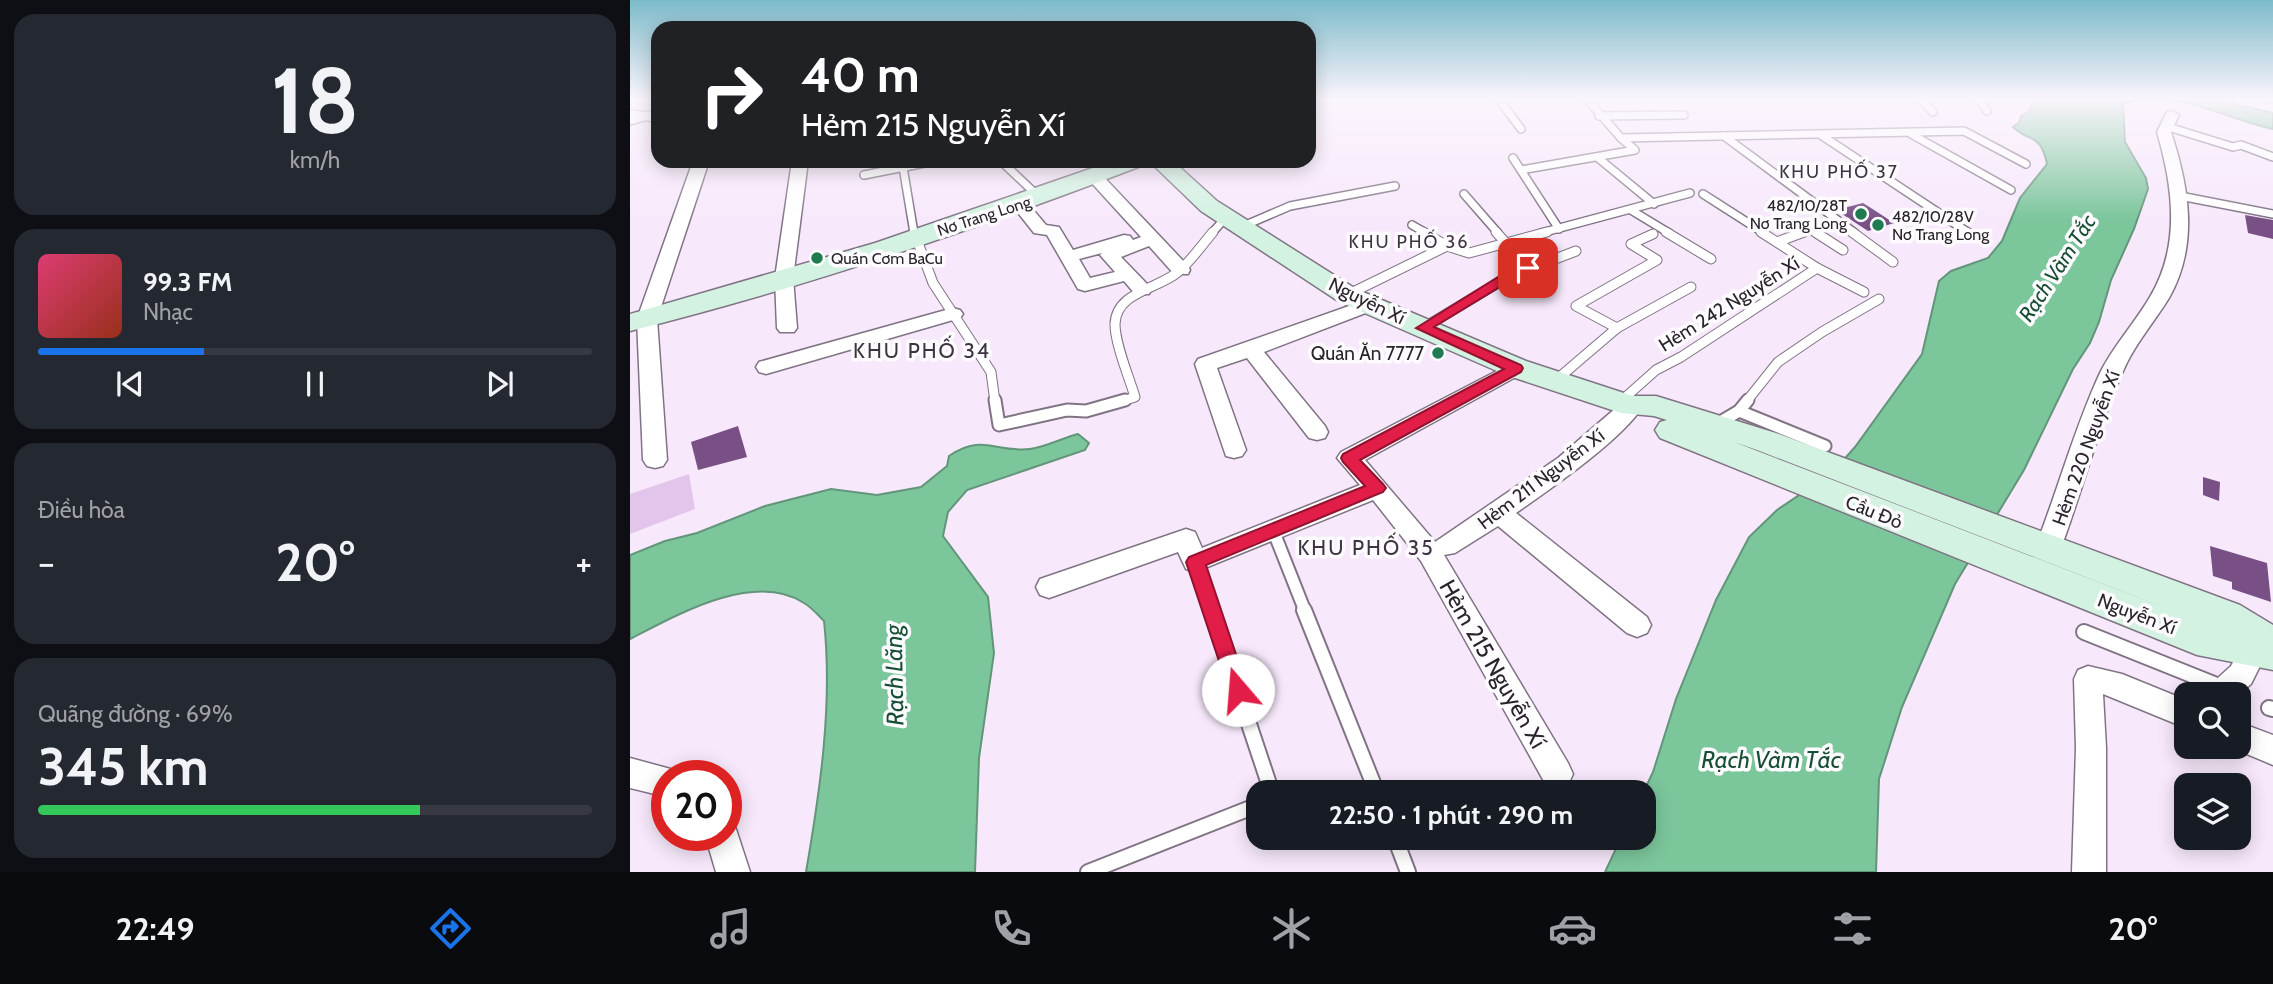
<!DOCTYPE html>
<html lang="vi">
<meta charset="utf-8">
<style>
:root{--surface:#171b24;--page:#242831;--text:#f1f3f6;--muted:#9ea1a6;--line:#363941;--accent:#1a73e8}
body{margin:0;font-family:Cabin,sans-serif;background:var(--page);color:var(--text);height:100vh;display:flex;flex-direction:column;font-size:26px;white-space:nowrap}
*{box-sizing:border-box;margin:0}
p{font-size:23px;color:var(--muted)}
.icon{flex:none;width:38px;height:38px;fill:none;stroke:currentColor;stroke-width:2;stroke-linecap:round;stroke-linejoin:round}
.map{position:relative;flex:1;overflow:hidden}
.sheet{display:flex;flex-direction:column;gap:14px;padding:14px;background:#0d0f14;width:630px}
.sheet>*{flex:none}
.hud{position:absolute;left:21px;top:21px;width:665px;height:147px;border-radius:21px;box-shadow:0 4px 18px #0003;background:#202124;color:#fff;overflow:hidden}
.tools{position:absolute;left:1544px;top:682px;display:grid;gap:14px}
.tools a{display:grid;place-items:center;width:77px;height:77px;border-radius:14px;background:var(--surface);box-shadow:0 4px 18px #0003;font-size:35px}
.speed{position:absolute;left:21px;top:760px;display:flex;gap:14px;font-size:35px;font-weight:700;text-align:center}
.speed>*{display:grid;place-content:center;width:91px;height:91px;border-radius:50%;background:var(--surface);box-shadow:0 4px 18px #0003;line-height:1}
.speed .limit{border:10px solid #d22;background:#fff;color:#111}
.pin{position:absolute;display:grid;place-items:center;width:60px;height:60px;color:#fff;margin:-30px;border-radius:14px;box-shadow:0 4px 10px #0006}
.me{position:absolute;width:77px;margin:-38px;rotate:342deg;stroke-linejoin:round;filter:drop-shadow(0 0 5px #0008)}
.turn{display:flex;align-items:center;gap:24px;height:147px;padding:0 35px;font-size:32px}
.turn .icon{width:91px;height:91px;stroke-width:2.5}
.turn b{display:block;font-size:49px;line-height:60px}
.big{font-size:52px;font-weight:700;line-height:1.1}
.sheet .widget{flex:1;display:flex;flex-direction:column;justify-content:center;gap:10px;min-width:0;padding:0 24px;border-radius:21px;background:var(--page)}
.sheet .dial{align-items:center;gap:0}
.dial b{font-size:91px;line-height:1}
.song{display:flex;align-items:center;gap:21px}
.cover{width:84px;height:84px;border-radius:10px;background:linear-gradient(135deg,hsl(340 70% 55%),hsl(10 70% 35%))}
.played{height:7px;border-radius:4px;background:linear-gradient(90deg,var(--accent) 30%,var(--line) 30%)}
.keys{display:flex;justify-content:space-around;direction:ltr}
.heat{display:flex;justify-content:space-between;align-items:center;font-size:38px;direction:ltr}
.charge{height:10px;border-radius:5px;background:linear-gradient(90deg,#34c759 69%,var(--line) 0)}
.trip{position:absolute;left:616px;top:780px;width:410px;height:70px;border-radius:21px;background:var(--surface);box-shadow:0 4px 18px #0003;font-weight:700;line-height:70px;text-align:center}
.tabs{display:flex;height:112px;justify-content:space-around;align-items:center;background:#090b0e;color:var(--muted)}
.tabs .icon{width:49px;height:49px}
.tabs .active{color:var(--accent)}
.tabs b{font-size:32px;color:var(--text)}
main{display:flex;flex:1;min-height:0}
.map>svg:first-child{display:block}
.green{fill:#e3c5ec}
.water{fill:#7cc69c;stroke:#63957a;stroke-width:2}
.building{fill:#795086}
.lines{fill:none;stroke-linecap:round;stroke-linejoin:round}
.lane-far3-casing{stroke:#807484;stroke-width:10}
.lane-far2-casing{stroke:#807484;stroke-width:11}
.lane-far1-casing{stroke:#807484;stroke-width:15}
.lane-casing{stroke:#807484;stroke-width:18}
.street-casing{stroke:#807484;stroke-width:3}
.secondary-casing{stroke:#807484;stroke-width:3}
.lane-far3{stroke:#fff;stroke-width:7}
.lane-far2{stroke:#fff;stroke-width:9}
.lane-far1{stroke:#fff;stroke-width:11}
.lane{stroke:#fff;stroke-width:14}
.street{fill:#fff;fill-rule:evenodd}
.secondary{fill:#d3f2e1;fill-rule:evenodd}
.route{fill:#e11d48;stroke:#92132f;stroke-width:2}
.poi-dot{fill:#207b51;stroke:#fdfbfe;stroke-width:2.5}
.labels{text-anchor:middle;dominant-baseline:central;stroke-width:7;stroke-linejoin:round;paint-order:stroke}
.far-poi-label{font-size:16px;fill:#29242b;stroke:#fdfbfe;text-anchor:start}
.far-street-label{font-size:16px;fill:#29242b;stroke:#fdfbfe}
.far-neighbourhood-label{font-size:18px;letter-spacing:2px;fill:#3d3341;stroke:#fdfbfe}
.street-label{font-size:19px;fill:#29242b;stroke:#fdfbfe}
.poi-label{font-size:19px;fill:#29242b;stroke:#fdfbfe;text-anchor:end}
.water-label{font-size:21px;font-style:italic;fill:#164f33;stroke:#fdfbfe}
.neighbourhood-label{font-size:21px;letter-spacing:2px;fill:#3d3341;stroke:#fdfbfe}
.near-street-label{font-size:23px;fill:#29242b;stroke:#fdfbfe}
.near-water-label{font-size:24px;font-style:italic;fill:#164f33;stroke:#fdfbfe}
</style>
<main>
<section class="sheet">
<div class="widget dial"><b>18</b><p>km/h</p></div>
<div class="widget">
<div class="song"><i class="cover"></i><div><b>99.3 FM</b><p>Nhạc</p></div></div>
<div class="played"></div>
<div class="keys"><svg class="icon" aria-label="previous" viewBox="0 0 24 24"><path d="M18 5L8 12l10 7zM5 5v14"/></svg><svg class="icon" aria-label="pause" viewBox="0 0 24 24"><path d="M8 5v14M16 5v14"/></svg><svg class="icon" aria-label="next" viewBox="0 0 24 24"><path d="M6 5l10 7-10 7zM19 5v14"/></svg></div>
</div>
<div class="widget"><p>Điều hòa</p>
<div class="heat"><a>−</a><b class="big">20°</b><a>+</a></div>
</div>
<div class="widget"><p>Quãng đường · 69%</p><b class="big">345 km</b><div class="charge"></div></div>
</section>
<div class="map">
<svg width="1643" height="872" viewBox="0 0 1643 872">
<rect width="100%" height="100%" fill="#f7e9fb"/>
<polygon class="green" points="59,474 65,509 0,534 0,494"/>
<g class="water">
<path d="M 1403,98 L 1578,98 L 1643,113 L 1643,129 C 1594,119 1543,86 1493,104 L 1495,142 L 1516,178 L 1518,189 L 1504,229 L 1481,280 L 1469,322 L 1460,343 L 1443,369 L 1394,470 L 1325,584 L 1272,707 L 1249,779 L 1246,872 L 975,872 L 991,838 L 1013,838 L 1013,793 L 1023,772 L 1046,699 L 1086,600 L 1119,537 L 1147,510 L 1202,473 L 1225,447 L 1292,354 L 1309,281 L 1321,271 L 1358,258 L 1372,241 L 1390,198 L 1417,164 C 1410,132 1401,144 1383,127 L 1389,123 L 1391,116 L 1400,111 Z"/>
<path d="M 448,434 L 459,443 L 455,450 L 337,490 L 318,512 L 313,536 L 358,597 L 364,653 L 349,758 L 345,872 L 176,872 C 190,791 203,704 194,621 C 188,615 181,607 174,603 C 124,570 45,616 0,639 L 0,555 L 35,541 L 67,533 L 135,506 L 201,489 L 247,495 L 291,487 L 317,466 L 319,456 C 352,433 366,453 400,449 C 416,447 432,438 448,434 Z"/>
</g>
<g class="building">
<polygon points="1233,203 1241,208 1264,223 1238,231 1206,210"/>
<polygon points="1615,215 1643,220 1643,239 1618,233"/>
<polygon points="108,426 117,457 68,470 61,442"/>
<polygon points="1573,477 1590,482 1589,501 1573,495"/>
<polygon points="1580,546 1637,563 1641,602 1602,589 1602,582 1583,576"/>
</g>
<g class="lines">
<defs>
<g id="lane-far3">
<polyline points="868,98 891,129"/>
<polyline points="956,98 991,138 1334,131 1396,164"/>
<polyline points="1290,98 1303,112"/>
<polyline points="1348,98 1357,111"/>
<polyline points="1639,98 1643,99"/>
<polyline points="969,116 1054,115"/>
<polyline points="0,121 28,113"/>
<polyline points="1535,126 1603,147 1611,145 1643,157"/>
<polyline points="1281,134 1381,190"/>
<polyline points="1191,135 1339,233"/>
<polyline points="1094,136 1225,233"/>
<polyline points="967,157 1024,204"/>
<polyline points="883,158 929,229"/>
<polyline points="371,161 409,197"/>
<polyline points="273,167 284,233"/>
<polyline points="891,170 1005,150 991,138"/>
<polyline points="234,175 305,161"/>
<polyline points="834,194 868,233"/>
<polyline points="1073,194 1134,233"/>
<polyline points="1550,196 1643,214"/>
<polyline points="1001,210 1039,233"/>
<polyline points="782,225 796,233"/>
<polyline points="611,227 660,206 765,186"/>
<polyline points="582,233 596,217"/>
<polyline points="911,233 1060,193"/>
<polyline points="1169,233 1181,229 1188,233"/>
</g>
<g id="lane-far2">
<polyline points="284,232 303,283 361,372 365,402"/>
<polyline points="793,232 817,246"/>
<polyline points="866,232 875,242"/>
<polyline points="1036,232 1081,259"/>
<polyline points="1185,232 1213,250"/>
<polyline points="1222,232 1263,262"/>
<polyline points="1336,232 1341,235"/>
<polyline points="1147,242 1174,232"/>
<polyline points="1187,268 1234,292"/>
<polyline points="717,295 817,246 839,253 917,232"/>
<polyline points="793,328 878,277 946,251"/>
<polyline points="987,328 946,306 1027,260 1001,244 1023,234"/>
<polyline points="925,381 987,328 1061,287"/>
<path d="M 489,402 L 505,397 C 499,377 485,344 485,324 C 486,292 528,289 548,272 C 561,261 572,245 583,232"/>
<polyline points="990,402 1026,370 1051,357 1187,268 1131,232"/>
<polyline points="1116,402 1148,362 1192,332 1249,299"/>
</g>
<g id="lane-far1">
<polyline points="365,400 369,425 437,410 456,411 495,400"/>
<polyline points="990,402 992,400"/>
<polyline points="1109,411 1195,446"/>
<polyline points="1087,424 1109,411 1118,400"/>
<polyline points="643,530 675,611"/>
<polyline points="565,562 581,611"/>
</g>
<g id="lane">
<polyline points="581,610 642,793"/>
<polyline points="674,610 747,793"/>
<polyline points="1454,632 1594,688"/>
<polyline points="1639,708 1643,709"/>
<polyline points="765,838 778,872"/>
<polyline points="458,872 628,805"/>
</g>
<g id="street">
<polygon points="0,110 28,114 28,122 0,118"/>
<path d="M 1542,111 L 1549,115 L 1541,132 C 1559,187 1569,245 1539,298 C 1523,324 1502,347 1491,376 C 1467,432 1452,491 1431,548 L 1427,555 L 1418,558 L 1409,555 L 1405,548 C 1428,490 1444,429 1470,373 C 1483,346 1505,323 1520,297 C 1551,245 1543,187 1527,132 L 1537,112 Z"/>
<polygon points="63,161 79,161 27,319 37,460 33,466 25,468 17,466 13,460 7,319"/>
<polygon points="162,161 178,161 163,278 167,328 164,332 150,332 147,328 145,278"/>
<path d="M 464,171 L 470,173 L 558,266 L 560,270 L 558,274 L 544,274 L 519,246 L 491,257 L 519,286 L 521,290 L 519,294 L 505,294 L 494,281 L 455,291 L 448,289 L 417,235 L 404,233 L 381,204 L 389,199 L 395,200 L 416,225 L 429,227 L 443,250 L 494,235 L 500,236 L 503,240 L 511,237 L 458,179 L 456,176 ZM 472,253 L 470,255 L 485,272 L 460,278 L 449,259 Z"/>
<polygon points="739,299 749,305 746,309 634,352 695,426 698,432 695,438 687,440 679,438 617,358 587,368 616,450 612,456 604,458 596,456 565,364 568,359"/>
<polygon points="323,308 330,310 333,314 330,318 136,374 129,372 126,367 129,362"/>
<path d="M 886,361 L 893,363 L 897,368 L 893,373 L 735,460 L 805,542 L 928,458 L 994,401 L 1002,399 L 1010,401 L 1013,406 C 993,439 919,490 886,513 L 1017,617 L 1021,625 L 1017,633 L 1007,637 L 997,633 L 868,526 L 825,553 L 814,555 L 938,763 L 943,774 L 938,785 L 927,789 L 916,785 L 791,561 L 743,500 L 565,572 L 556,569 L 548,552 L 419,598 L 410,595 L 406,587 L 410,579 L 556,529 L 565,532 L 572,548 L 730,485 L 707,458 L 711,452 Z"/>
<polygon points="1624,638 1634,641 1638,650 1621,684 1608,696 1574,695 1579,686 1601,666 1614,641"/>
<polygon points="1458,666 1492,674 1556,700 1556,728 1473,694 1476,748 1476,872 1442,872 1446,748 1444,679 1448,670"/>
<polygon points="1608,722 1643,735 1643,765 1600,747 1608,747"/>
<polygon points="0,758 48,771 50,775 37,775 37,797 0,788"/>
<polygon points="96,820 104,823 120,872 86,872 75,835 96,835"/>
</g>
<g id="secondary">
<path d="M 483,161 L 514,161 L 511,166 C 344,230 173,288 0,331 L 0,314 L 245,243 Z"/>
<path d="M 519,161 L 543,161 L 587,201 L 726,289 L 896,361 L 1003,396 L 1026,396 L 1149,434 L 1610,605 L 1643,625 L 1643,670 L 1567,655 L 1030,438 L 1025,430 L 1030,422 L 1037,420 L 1024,416 L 991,413 L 876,375 L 730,311 L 708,301 L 571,211 ZM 1104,442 L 1127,450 L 1546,612 Z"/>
</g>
</defs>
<use href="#lane-far3" class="lane-far3-casing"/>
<use href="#lane-far2" class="lane-far2-casing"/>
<use href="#lane-far1" class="lane-far1-casing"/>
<use href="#lane" class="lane-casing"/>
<use href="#street" class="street-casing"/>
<use href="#secondary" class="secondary-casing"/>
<use href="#lane-far3" class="lane-far3"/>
<use href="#lane-far2" class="lane-far2"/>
<use href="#lane-far1" class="lane-far1"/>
<use href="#lane" class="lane"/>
<use href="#street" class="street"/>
<use href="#secondary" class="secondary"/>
</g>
<linearGradient id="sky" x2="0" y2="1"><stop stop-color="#7dbbca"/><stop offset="0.45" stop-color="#fbf5fd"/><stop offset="1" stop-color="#fbf5fd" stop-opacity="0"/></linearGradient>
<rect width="1643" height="220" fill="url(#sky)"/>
<polygon class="route" points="898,264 904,268 902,270 883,279 804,327 891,365 893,368 891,372 730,460 753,484 756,488 753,492 576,565 618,690 615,697 608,699 601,697 556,562 559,557 735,486 713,462 711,458 713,454 874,369 786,328 873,274"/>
<g class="poi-dot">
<circle cx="1231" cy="214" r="7"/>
<circle cx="1248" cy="225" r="7"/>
<circle cx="187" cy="258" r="7"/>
<circle cx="808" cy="353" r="7"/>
</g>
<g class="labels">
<g class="far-poi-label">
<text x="1217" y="205" text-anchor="end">482/10/28T<tspan x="1217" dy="18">Nơ Trang Long</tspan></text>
<text x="1262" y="216">482/10/28V<tspan x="1262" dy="18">Nơ Trang Long</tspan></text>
<text x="201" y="258">Quán Cơm BaCu</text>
</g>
<g class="far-street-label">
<text transform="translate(354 216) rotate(-18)">Nơ Trang Long</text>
</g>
<g class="far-neighbourhood-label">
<text x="1209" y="172">KHU PHỐ 37</text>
<text x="779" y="242">KHU PHỐ 36</text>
</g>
<g class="street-label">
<text transform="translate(737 301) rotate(26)">Nguyễn Xí</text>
<text transform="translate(1099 304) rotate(-32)">Hẻm 242 Nguyễn Xí</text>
<text transform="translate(1456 448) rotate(-70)">Hẻm 220 Nguyễn Xí</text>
<text transform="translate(911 479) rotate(-37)">Hẻm 211 Nguyễn Xí</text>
<text transform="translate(1244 512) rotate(22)">Cầu Đỏ</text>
<text transform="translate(1507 614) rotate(21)">Nguyễn Xí</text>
</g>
<g class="poi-label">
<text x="794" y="353">Quán Ăn 7777</text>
</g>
<g class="water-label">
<text transform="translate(1427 268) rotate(-57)">Rạch Vàm Tắc</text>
</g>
<g class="neighbourhood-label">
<text x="292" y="350">KHU PHỐ 34</text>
<text x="736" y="547">KHU PHỐ 35</text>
</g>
<g class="near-street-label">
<text transform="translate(863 664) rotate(60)">Hẻm 215 Nguyễn Xí</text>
</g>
<g class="near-water-label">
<text transform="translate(264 675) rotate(-91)">Rạch Lăng</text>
<text x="1141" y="759">Rạch Vàm Tắc</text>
</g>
</g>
</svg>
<div class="tools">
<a><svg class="icon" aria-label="search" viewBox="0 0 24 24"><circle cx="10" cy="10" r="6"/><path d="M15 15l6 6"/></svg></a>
<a><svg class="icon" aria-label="layers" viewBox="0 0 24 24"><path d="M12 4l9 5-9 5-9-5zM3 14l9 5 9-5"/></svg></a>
</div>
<div class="speed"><div class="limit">20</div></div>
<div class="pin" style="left:898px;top:268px;background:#d93025"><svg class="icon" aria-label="arrive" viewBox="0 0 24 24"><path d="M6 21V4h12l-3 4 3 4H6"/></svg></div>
<svg class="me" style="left:608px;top:690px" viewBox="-20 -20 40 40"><circle r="19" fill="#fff"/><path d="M0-13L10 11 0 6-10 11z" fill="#e11d48"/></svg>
<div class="trip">22:50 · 1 phút · 290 m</div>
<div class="hud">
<div class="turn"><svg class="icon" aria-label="right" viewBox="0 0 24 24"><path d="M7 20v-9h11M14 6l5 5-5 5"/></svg><div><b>40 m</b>Hẻm 215 Nguyễn Xí</div></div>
</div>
</div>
</main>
<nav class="tabs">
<b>22:49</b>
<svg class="icon active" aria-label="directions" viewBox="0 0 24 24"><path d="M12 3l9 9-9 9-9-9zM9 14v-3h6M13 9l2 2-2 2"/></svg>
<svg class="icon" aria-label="music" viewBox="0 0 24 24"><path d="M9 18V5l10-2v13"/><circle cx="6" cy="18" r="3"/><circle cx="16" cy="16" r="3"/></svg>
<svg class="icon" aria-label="phone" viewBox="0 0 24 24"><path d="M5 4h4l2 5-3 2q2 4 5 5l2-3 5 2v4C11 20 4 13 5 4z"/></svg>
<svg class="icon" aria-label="climate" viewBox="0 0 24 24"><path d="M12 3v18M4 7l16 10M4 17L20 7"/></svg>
<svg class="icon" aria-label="car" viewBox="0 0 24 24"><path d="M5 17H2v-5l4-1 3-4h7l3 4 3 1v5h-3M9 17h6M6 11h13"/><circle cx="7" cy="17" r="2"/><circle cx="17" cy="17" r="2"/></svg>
<svg class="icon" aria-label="filters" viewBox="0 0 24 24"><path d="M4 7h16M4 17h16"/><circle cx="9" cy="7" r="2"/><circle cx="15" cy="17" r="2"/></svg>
<b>20°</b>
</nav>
